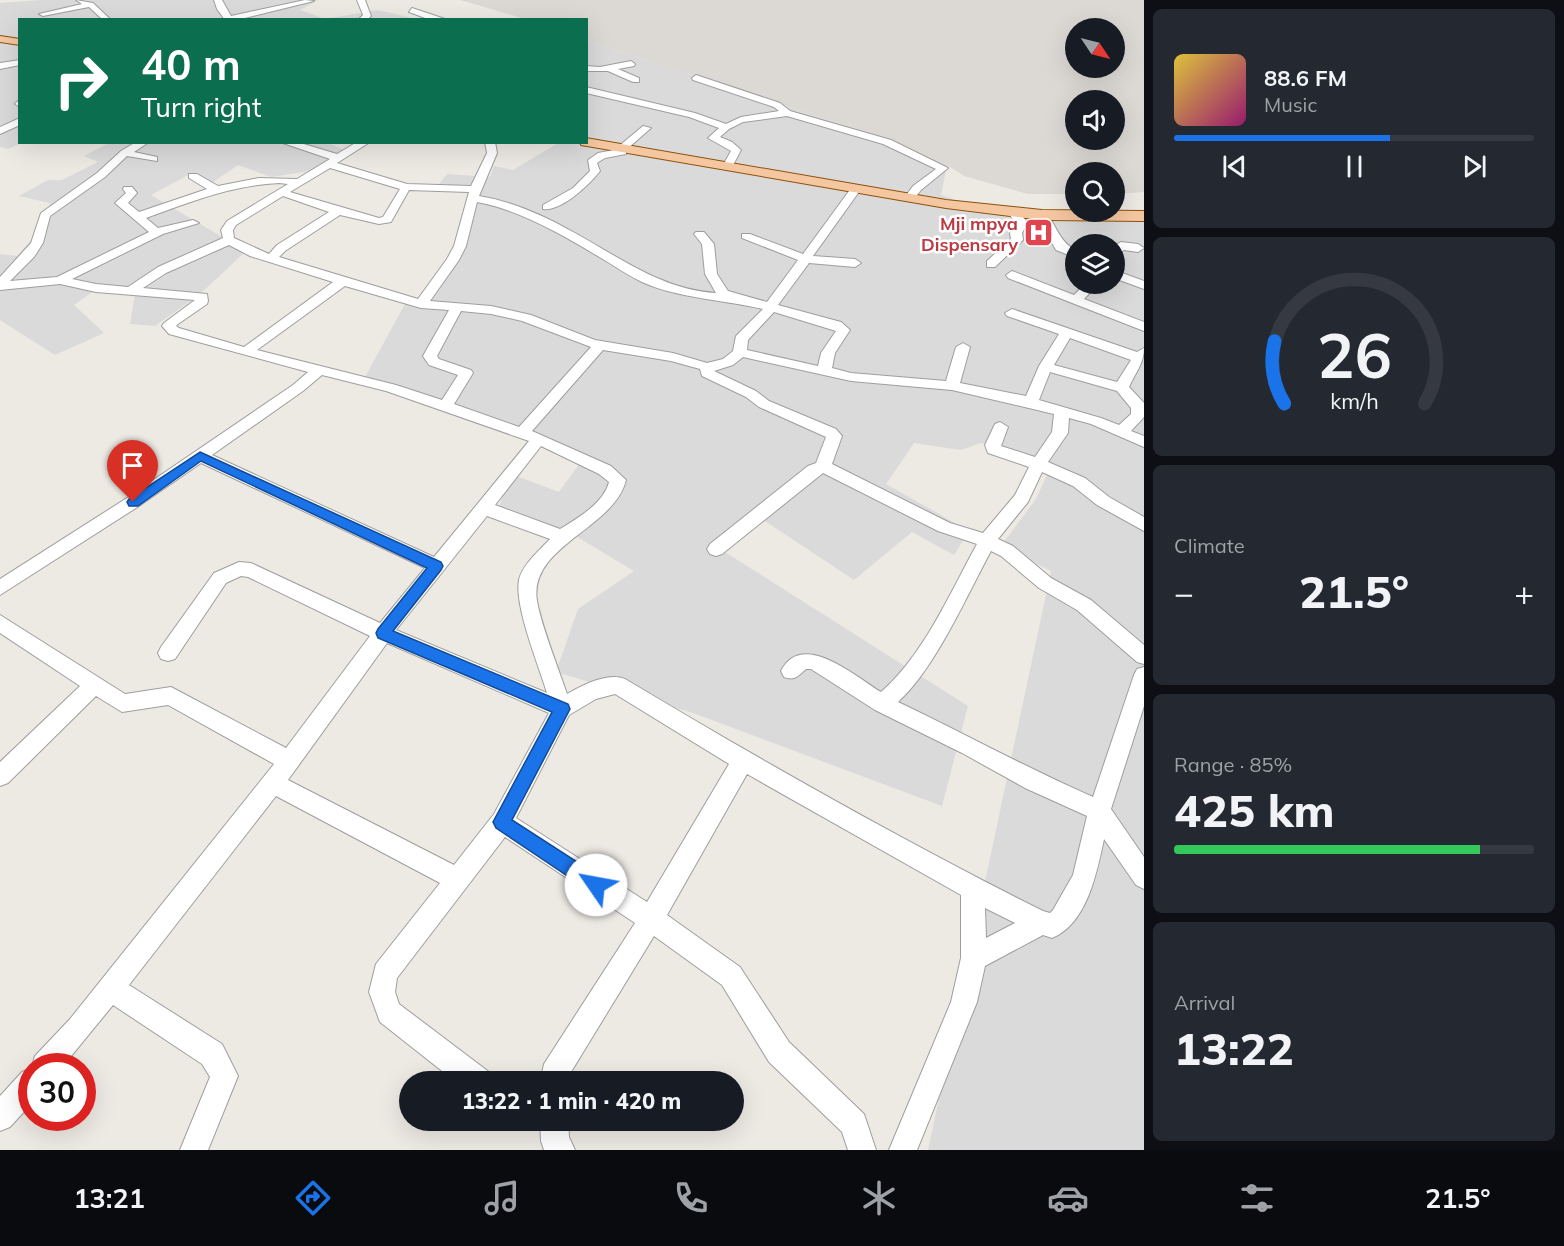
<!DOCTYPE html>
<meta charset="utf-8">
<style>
:root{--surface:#171b24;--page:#242831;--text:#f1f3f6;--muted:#9ea1a6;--line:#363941;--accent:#1a73e8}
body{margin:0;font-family:Mulish,sans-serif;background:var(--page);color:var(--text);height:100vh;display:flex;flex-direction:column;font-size:22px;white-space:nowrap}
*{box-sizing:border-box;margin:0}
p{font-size:20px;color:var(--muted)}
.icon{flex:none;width:33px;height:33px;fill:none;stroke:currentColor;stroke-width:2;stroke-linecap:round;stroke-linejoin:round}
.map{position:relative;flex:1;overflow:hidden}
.panel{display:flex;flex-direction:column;gap:9px;padding:9px;background:#0d0f14;width:420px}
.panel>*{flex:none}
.hud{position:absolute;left:18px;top:18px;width:570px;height:126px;border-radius:0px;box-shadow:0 6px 24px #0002;background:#0b6e4f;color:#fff;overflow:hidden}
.needle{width:39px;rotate:125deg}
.fabs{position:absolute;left:1065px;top:18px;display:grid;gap:12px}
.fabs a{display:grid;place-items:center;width:60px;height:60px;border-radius:50%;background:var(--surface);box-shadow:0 6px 24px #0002;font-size:30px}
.speed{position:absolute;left:18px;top:1053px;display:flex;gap:12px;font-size:30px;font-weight:700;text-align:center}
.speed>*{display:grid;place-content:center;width:78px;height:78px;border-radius:50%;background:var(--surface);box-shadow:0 6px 24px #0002;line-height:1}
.speed .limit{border:9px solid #d22;background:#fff;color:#111}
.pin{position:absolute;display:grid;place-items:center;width:51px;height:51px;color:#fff;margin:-62px -26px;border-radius:50% 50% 50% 0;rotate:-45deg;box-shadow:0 0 6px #0007}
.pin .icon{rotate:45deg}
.me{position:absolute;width:66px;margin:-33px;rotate:303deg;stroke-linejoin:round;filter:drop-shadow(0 0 4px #0008)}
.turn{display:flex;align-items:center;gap:21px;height:126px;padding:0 24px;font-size:27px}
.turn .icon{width:78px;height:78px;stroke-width:2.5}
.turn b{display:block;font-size:42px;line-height:51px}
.big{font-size:45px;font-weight:800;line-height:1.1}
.panel .card{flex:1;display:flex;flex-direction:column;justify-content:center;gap:9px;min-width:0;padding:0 21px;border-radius:9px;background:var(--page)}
.panel .dial{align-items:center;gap:0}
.dial svg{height:156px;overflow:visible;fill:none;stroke:var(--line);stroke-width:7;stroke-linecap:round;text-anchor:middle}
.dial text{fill:var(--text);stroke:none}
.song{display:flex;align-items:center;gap:18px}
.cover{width:72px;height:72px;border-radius:9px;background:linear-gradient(135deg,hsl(50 70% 55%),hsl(320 70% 35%))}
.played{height:6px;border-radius:3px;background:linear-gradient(90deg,var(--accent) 60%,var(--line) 60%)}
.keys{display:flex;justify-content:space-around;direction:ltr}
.heat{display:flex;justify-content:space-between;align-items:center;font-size:33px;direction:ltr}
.charge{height:9px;border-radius:4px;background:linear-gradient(90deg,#34c759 85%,var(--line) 0)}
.trip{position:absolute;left:399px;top:1071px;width:345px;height:60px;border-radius:30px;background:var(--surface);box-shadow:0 6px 24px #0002;font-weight:800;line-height:60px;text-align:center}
.tabs{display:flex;height:96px;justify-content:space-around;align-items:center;background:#090b0e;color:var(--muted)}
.tabs .icon{width:42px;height:42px}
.tabs .selected{color:var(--accent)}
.tabs b{font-size:27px;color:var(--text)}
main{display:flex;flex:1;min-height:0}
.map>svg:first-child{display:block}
.residential{fill:#dbdada;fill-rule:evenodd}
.airport{fill:#dcd9d5;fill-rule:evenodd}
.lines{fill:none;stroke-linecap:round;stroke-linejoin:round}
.minor-casing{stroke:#9e9e9e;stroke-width:2}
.major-casing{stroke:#8b520b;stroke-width:2}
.minor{fill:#fff;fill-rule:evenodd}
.major{fill:#f5c7a1;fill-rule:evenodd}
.route{fill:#1a73e8;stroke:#114b97;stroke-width:1.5}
.labels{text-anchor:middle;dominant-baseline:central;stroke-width:5;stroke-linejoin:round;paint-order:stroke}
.far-health-label{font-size:18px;font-weight:bold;fill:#be3a42;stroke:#fff;text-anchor:end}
</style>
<main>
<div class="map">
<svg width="1144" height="1150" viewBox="0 0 1144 1150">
<rect width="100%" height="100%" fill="#ede9e3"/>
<g class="residential">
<polygon points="40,0 318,0 300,10 325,19 378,10 416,19 20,20 21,143 8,149 0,147 0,3"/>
<path d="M 587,40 L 890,140 L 947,165 L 941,195 L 1022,222 L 1144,221 L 1144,1150 L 928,1150 L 1051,571 L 1001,546 L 1036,499 L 1051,466 L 981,443 L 961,450 L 914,443 L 886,484 L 969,531 L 954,555 L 912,532 L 854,580 L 756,515 L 725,552 L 968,706 L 942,806 L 693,713 L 556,672 L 578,609 L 634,571 L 569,532 L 499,507 L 511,474 L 559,492 L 583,459 L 540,440 L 365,377 L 405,304 L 423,307 L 482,191 L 437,187 L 447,174 L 490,177 L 494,166 L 513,170 L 558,143 L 586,142 ZM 1076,244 L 1114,244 L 1114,284 L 1076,284 Z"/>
<polygon points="326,142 346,151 316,170 271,177 238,165 206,187 188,175 151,195 246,251 199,295 155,326 130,324 135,294 95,290 74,305 104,333 55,355 0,320 0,254 17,256 44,226 50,203 19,196 48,180 62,180 98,162 84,156 109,143"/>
</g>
<path class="airport" d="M 460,0 L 1144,0 L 1144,192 L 1115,194 L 1114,172 L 1076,172 L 1075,194 L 1028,194 L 964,176 L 947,165 L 890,140 L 587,40 L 586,20 L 525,19 ZM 1076,28 L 1114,28 L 1114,68 L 1076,68 ZM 1076,100 L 1114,100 L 1114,140 L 1076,140 Z"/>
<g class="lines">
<defs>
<g id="minor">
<polygon points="76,0 93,3 111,20 103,20 89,7 43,16 39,14 82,4"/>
<polygon points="214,0 222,0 231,16 305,0 314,1 237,20 225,20 217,9"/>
<polygon points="357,0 365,0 371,16 367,20 358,20 363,15"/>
<polygon points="412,8 448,20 428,19 409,12"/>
<polygon points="20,60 20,65 0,69 0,63"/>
<polygon points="631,61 635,64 634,66 618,69 639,78 639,82 633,82 608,71 586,71 586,66 600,67"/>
<polygon points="696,75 780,103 790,111 891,140 948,168 921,190 913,200 905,200 904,198 913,186 936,169 883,144 787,116 743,122 729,129 720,137 732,142 741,150 731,169 727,170 722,167 731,151 708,138 719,128 689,117 586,93 586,87 695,113 726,124 741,117 779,111 774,107 693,80 692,78"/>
<polygon points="20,99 20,107 15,104"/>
<polygon points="20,118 20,125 0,134 0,127"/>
<path d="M 643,126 L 651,128 L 626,150 L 626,154 L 605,158 L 597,163 L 600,171 C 590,184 561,212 543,209 L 543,205 L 573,188 L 590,171 L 588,160 L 598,153 L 619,149 L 619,146 Z"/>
<path d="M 136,142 L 149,142 L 134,152 L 157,157 L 157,161 L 127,156 L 105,177 L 50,216 L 43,243 L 34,257 L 10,281 L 57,277 L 149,232 L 115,203 L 126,193 L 123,189 L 124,187 L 132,187 L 137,193 L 128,203 L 139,212 L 207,189 L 189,178 L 189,174 L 197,174 L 218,186 L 259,178 L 297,179 L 330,159 L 280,142 L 297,142 L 337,154 L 357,142 L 370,142 L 337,163 L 407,184 L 471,186 L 487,153 L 485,142 L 495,142 L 497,153 L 479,196 C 511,201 545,216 573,232 C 619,257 662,290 716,293 L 705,274 L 702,244 L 694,234 L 696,232 L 704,232 L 714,244 L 717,274 L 728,291 L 767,302 L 798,260 L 742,238 L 742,234 L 750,234 L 803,254 L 852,187 L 860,187 L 861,189 L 813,256 L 855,259 L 861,263 L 855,267 L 809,263 L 778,305 L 841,322 L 850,330 L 835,353 L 832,368 L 851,373 L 946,381 L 956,347 L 963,343 L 970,347 L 960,383 L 1026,396 L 1039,366 L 1059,334 L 1007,316 L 1005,313 L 1012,309 L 1137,352 L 1144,348 C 1144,364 1135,373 1129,387 L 1144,403 L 1144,417 L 1131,431 L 1144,436 L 1144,447 L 1091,424 L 1069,418 L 1068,433 L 1048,462 L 1085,478 L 1109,497 L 1144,517 L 1144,531 L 1097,505 L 1073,486 L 1042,472 L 1028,502 L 998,539 L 1013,546 L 1051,578 L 1091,600 L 1144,645 L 1144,664 L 1137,662 L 1077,610 L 1039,588 L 1001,556 L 991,551 C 967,595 935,669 898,702 C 963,733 1027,768 1093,797 L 1134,675 L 1137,669 L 1144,667 L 1144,706 L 1111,809 L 1144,857 L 1144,889 L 1136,885 L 1104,839 C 1097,872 1087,924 1052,938 L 1043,935 L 985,966 L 977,1002 L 917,1150 L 889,1150 L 951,1002 L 961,958 L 961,895 L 747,774 L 667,915 L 740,967 L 789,1042 L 864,1114 L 876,1150 L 848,1150 L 842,1132 L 769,1062 L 722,985 L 654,936 L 568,1077 L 568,1082 L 540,1082 L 544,1064 L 635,923 L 505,837 L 397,978 L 395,992 L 399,1004 L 489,1072 L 493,1082 L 456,1082 L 380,1022 L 369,992 L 376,964 L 440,883 L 276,796 L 129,985 L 222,1044 L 238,1076 L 208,1150 L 180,1150 L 210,1077 L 202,1064 L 113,1005 L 63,1066 L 32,1066 L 35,1056 L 70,1019 L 274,764 L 168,705 L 122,712 L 96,696 L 8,783 L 0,786 L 0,762 L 80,686 L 0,633 L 0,615 L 125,694 L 171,687 L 286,748 L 370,636 L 248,577 L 241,576 L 226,583 L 175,659 L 168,661 L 161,659 L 158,653 L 161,647 L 214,573 L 239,562 L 251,563 L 380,623 L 425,568 L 201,463 L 139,506 L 0,595 L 0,579 L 127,498 L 293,385 L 308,372 L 169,334 L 162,326 L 164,323 L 195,300 L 96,292 L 60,284 L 0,290 L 0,277 L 31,243 L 41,213 L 97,173 L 121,151 ZM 330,168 L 400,189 L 383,217 L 379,218 L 290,192 ZM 279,183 L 288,184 L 227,221 L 221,230 L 223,238 L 158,267 L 128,287 L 96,284 L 72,279 L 163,234 L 199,223 L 193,220 L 158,228 L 146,218 C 190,202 232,185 279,183 ZM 409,190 L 469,192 L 454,246 L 447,259 L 418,299 L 279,257 L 285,251 L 340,215 L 379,224 L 391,222 ZM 283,196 L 329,212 L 277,245 L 269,254 L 234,238 L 233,230 L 236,225 ZM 477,202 C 521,210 568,238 606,261 C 618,268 629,276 642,282 C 677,298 725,300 763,309 L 736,336 L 733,351 L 723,359 L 707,363 L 673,353 L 595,340 L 531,315 L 491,306 L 430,301 L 459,260 L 466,246 ZM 229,245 L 250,256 L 333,282 L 244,347 L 179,328 L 176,326 L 178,324 L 207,304 L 208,301 L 207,294 L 143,288 L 166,273 ZM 345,286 L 421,308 L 449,310 L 423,356 L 429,365 L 458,375 L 442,400 L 396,385 L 257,350 ZM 461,311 L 491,314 L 522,321 L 591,347 L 519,427 L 454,404 L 473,373 L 471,370 L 439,359 L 437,356 ZM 774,312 L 836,331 L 821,353 L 818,366 L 747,350 L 748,340 ZM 1070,338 L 1131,360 L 1117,382 L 1054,365 ZM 603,350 L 671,361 L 700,369 L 702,376 L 746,397 L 759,407 L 826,437 L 816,463 L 808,466 L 710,544 L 707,549 L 710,554 L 716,556 L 722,554 L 823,473 L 938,531 L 977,544 C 950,593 923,656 881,692 C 856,677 802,629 781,671 L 784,677 C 795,681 798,676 806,669 L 811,669 L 875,710 L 962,753 L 1025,788 L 1087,816 L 1073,875 L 1053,910 L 1050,913 L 1043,911 C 901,840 762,761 625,679 C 607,672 583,685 567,694 C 558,667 542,628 537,601 C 528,546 614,529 626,480 L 611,466 L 532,431 ZM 743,357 L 851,381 L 952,390 L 1054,414 L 1052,432 L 1035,457 L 1001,446 L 1008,427 L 1000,422 L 995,424 L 985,445 L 988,453 L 1029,467 L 1015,495 L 983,533 L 950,523 L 832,464 L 842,436 L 836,429 L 769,401 L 756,391 L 714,371 L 733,365 ZM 1050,372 L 1117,391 L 1131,408 L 1131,414 L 1119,425 L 1101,418 L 1039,400 ZM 322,375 L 386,391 L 529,441 L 434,557 L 212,455 L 303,391 ZM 541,446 L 599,474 L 609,482 C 604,503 578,518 560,529 L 495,505 ZM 487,516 L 550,539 C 540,550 522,565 519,580 C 514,606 539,666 547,693 L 396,630 ZM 387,643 L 549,713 L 494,814 L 454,865 L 288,780 ZM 615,694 L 729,764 L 647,902 L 516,818 L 569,715 L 596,699 ZM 985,908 L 1015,923 L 986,938 Z"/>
<polygon points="1014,210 1018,211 1028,223 1022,233 1023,240 995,267 987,267 987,261 1011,239 1010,233 1016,223 1008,213"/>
<path d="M 1042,212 C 1056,218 1056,241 1076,250 L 1076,258 L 1056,250 L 1036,215 Z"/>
<polygon points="1121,242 1138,244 1144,248 1138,252 1124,250 1114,256 1114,246"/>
<polygon points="1114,270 1144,281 1144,289 1114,278"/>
<polygon points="1012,271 1074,295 1085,284 1098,284 1084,299 1144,322 1144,331 1008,278 1006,275"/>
<polygon points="32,1068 32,1103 10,1127 0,1131 0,1096 22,1072"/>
<polygon points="540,1120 568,1120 569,1137 575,1150 544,1150 541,1141"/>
</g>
<g id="major">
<polygon points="0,36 20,39 20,45 0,42"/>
<polygon points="586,138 946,200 1042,210 1144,211 1144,221 1042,220 946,208 581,145 580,142 586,142"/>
</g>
</defs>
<use href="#minor" class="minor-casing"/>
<use href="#major" class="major-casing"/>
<use href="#minor" class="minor"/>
<use href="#major" class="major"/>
</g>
<polygon class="route" points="200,452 441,562 443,566 441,570 393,631 568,704 570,709 568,713 512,820 602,878 605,885 602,891 596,894 590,891 496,828 493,822 552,712 378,638 376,633 378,629 427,568 201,461 138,506 129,506 127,502 129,499"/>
<defs>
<symbol id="hospital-square" viewBox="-11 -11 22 22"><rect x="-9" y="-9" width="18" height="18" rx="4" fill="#e0444e" stroke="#fff"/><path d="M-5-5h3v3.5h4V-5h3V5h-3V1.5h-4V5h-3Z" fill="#fff"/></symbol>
</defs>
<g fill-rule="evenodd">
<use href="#hospital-square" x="1022" y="216" width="33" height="33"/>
</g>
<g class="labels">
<g class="far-health-label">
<text x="1018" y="223">Mji mpya<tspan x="1018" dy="21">Dispensary</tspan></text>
</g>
</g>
</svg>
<div class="fabs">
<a><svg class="needle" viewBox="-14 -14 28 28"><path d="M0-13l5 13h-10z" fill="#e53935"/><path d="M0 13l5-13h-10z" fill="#9ea1a6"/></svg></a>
<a><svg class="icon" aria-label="sound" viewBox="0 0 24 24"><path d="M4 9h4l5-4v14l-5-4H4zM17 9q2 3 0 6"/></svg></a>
<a><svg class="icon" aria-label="search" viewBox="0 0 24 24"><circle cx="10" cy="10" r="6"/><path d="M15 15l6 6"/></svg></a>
<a><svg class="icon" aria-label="layers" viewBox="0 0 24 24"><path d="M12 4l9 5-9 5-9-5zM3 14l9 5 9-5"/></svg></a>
</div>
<div class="speed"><div class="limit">30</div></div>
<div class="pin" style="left:133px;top:502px;background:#d93025"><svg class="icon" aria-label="arrive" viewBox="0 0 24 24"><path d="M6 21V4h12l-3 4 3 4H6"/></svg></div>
<svg class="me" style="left:596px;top:885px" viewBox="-20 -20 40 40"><circle r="19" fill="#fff"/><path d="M0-13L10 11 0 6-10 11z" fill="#1a73e8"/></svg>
<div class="trip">13:22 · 1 min · 420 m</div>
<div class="hud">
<div class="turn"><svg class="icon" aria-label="right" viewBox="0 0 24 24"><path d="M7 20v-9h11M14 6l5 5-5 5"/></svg><div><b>40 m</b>Turn right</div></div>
</div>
</div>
<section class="panel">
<div class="card">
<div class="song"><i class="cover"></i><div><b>88.6 FM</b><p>Music</p></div></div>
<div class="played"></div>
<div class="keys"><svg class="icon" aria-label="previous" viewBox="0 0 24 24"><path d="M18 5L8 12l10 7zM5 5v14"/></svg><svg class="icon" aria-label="pause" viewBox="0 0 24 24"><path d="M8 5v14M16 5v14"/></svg><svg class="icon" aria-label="next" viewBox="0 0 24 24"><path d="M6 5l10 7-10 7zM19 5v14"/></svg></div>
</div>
<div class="card dial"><svg viewBox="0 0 100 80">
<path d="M14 69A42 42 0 1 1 86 69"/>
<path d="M14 69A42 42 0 0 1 9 37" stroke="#1a73e8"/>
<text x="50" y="56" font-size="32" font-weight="700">26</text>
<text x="50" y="72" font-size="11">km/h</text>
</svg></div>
<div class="card"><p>Climate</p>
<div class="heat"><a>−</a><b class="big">21.5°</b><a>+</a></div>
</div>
<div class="card"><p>Range · 85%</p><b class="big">425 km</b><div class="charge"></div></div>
<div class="card"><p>Arrival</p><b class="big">13:22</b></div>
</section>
</main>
<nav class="tabs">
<b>13:21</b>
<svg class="icon selected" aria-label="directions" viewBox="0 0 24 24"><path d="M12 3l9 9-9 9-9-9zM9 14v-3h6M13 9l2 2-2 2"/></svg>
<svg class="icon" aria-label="music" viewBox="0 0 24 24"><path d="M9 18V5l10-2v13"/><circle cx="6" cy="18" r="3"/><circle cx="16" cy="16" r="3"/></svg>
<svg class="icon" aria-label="phone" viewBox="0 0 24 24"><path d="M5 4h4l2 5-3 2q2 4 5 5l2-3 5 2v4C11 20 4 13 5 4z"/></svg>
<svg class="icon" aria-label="climate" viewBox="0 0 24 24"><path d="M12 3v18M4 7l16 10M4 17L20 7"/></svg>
<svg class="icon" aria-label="car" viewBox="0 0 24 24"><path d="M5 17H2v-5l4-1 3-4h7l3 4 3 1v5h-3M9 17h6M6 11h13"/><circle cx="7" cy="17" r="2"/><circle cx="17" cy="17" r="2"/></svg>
<svg class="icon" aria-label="filters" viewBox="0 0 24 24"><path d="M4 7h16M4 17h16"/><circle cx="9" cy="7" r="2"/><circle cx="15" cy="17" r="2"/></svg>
<b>21.5°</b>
</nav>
